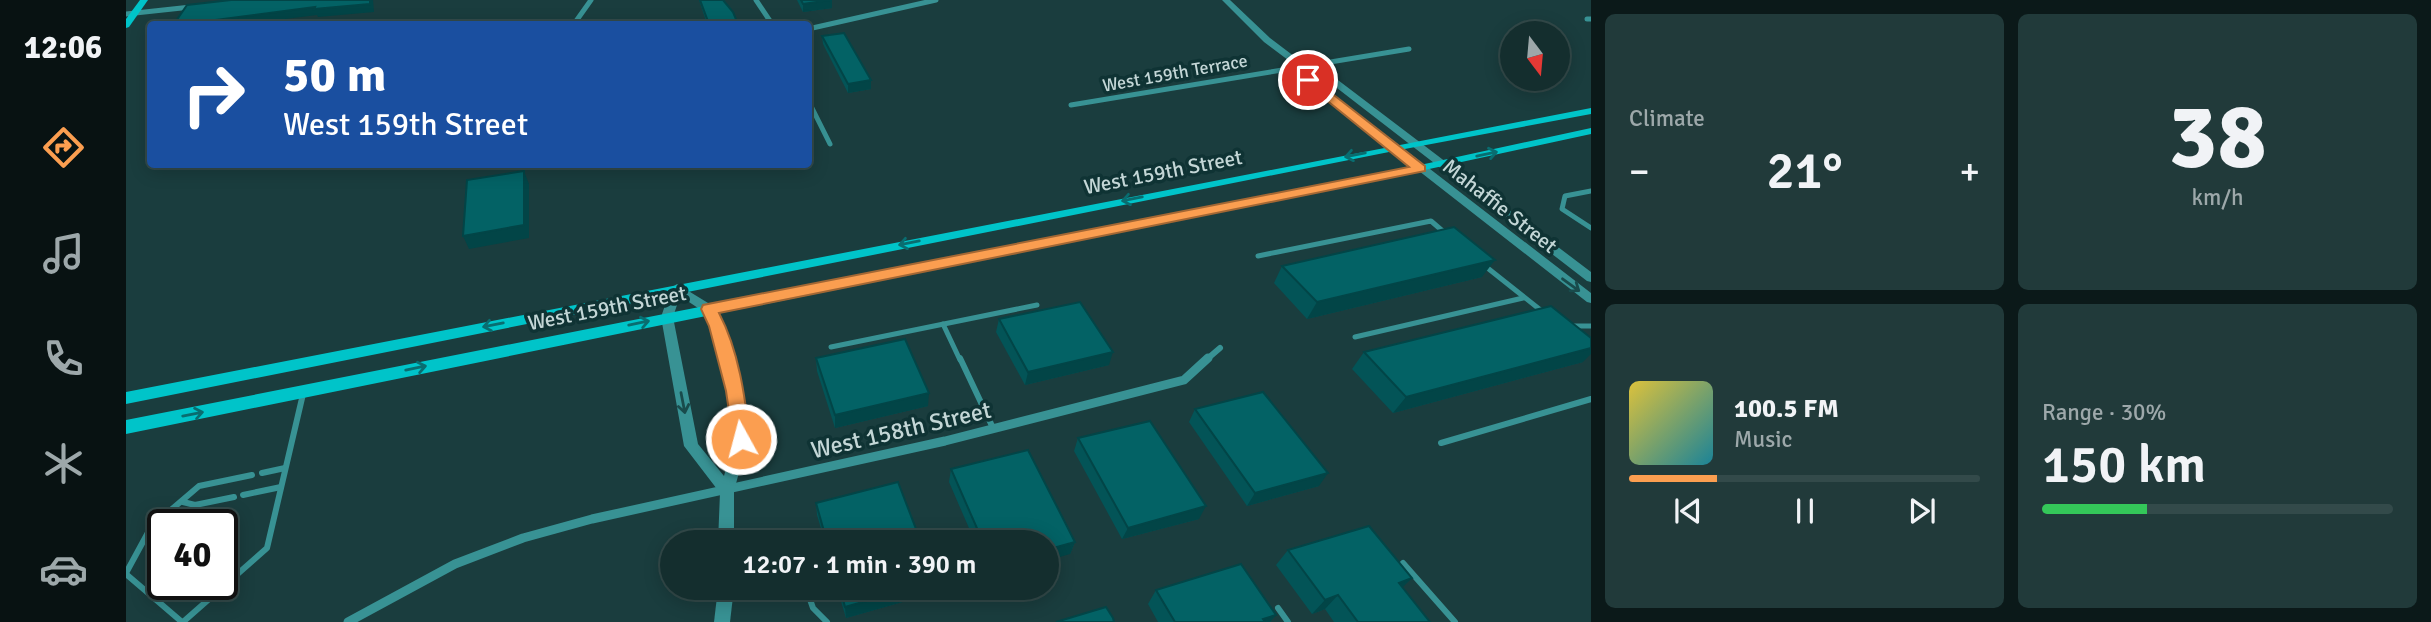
<!DOCTYPE html>
<meta charset="utf-8">
<style>
:root{--surface:#142e2e;--page:#213a3a;--text:#f1f3f6;--muted:#9da8aa;--line:#334a4a;--accent:#fb9e50}
body{margin:0;font-family:Signika,sans-serif;background:var(--page);color:var(--text);height:100vh;display:flex;flex-direction:column;font-size:26px;white-space:nowrap}
*{box-sizing:border-box;margin:0}
p{font-size:23px;color:var(--muted)}
.icon{flex:none;width:38px;height:38px;fill:none;stroke:currentColor;stroke-width:2;stroke-linecap:round;stroke-linejoin:round}
.map{position:relative;flex:1;overflow:hidden}
.drawer{display:flex;flex-direction:column;gap:14px;padding:14px;background:#0b1919;width:840px}
.drawer>*{flex:none}
.hud{position:absolute;left:21px;top:21px;width:665px;height:147px;border-radius:7px;box-shadow:0 4px 18px #0003,0 0 0 2px var(--line);background:#1a4fa0;color:#fff;overflow:hidden}
.needle{width:46px;rotate:164deg}
.buttons{position:absolute;left:1374px;top:21px;display:grid;gap:14px}
.buttons a{display:grid;place-items:center;width:70px;height:70px;border-radius:50%;background:var(--surface);box-shadow:0 4px 18px #0003,0 0 0 2px var(--line);font-size:35px}
.speed{position:absolute;left:21px;top:509px;display:flex;gap:14px;font-size:35px;font-weight:700;text-align:center}
.speed>*{display:grid;place-content:center;width:91px;height:91px;border-radius:50%;background:var(--surface);box-shadow:0 4px 18px #0003,0 0 0 2px var(--line);line-height:1}
.speed .limit{border:4px solid #111;border-radius:10px;background:#fff;color:#111}
.pin{position:absolute;display:grid;place-items:center;width:60px;height:60px;color:#fff;margin:-30px;border:4px solid #fff;border-radius:50%;box-shadow:0 2px 7px #0007}
.me{position:absolute;width:77px;margin:-38px;rotate:353deg;stroke-linejoin:round;filter:drop-shadow(0 0 5px #0008)}
.turn{display:flex;align-items:center;gap:24px;height:147px;padding:0 21px;font-size:32px}
.turn .icon{width:91px;height:91px;stroke-width:2.5}
.turn b{display:block;font-size:49px;line-height:60px}
.big{font-size:52px;font-weight:600;line-height:1.1}
.drawer .tile{flex:1;display:flex;flex-direction:column;justify-content:center;gap:10px;min-width:0;padding:0 24px;border-radius:10px;background:var(--page)}
.drawer .dial{align-items:center;gap:0}
.dial b{font-size:91px;line-height:1}
.song{display:flex;align-items:center;gap:21px}
.cover{width:84px;height:84px;border-radius:10px;background:linear-gradient(135deg,hsl(50 70% 55%),hsl(190 70% 35%))}
.played{height:7px;border-radius:4px;background:linear-gradient(90deg,var(--accent) 25%,var(--line) 25%)}
.keys{display:flex;justify-content:space-around;direction:ltr}
.heat{display:flex;justify-content:space-between;align-items:center;font-size:38px;direction:ltr}
.charge{height:10px;border-radius:5px;background:linear-gradient(90deg,#34c759 30%,var(--line) 0)}
.drawer .tiles{flex:1;display:grid;gap:14px;grid-template-columns:repeat(2,1fr)}
.trip{position:absolute;left:534px;top:530px;width:399px;height:70px;border-radius:35px;background:var(--surface);box-shadow:0 4px 18px #0003,0 0 0 2px var(--line);font-weight:600;line-height:70px;text-align:center}
main{display:flex;flex:1;min-height:0}
.dock{display:flex;flex-direction:column;width:126px;justify-content:space-around;align-items:center;background:#081212;color:var(--muted)}
.dock .icon{width:49px;height:49px}
.dock .selected{color:var(--accent)}
.dock b{font-size:32px;color:var(--text)}
.map>svg:first-child{display:block}
.lines{fill:none;stroke-linecap:round;stroke-linejoin:round}
.service-far1{stroke:#389294;stroke-width:5}
.service{stroke:#389294;stroke-width:6}
.minor-far2{stroke:#389294;stroke-width:5}
.minor-far1{stroke:#389294;stroke-width:6}
.minor{stroke:#389294;stroke-width:9}
.tertiary{fill:#389294;fill-rule:evenodd}
.secondary{fill:#00c4c9;fill-rule:evenodd}
.wall{fill:#035457}
.shaded-wall{fill:#024547}
.building{fill:#036265;stroke:#024547;stroke-width:2}
.oneway{stroke:#096d70}
.oneway2{stroke:#194b4c}
.route{fill:#fb9e50;stroke:#a36734;stroke-width:2}
.labels{text-anchor:middle;dominant-baseline:central;stroke-width:7;stroke-linejoin:round;paint-order:stroke}
.far-street-label{font-size:18px;fill:#c3d6d6;stroke:#0f3334}
.street-label{font-size:21px;fill:#c3d6d6;stroke:#0f3334}
.near-street-label{font-size:24px;fill:#c3d6d6;stroke:#0f3334}
</style>
<main>
<nav class="dock">
<b>12:06</b>
<svg class="icon selected" aria-label="directions" viewBox="0 0 24 24"><path d="M12 3l9 9-9 9-9-9zM9 14v-3h6M13 9l2 2-2 2"/></svg>
<svg class="icon" aria-label="music" viewBox="0 0 24 24"><path d="M9 18V5l10-2v13"/><circle cx="6" cy="18" r="3"/><circle cx="16" cy="16" r="3"/></svg>
<svg class="icon" aria-label="phone" viewBox="0 0 24 24"><path d="M5 4h4l2 5-3 2q2 4 5 5l2-3 5 2v4C11 20 4 13 5 4z"/></svg>
<svg class="icon" aria-label="climate" viewBox="0 0 24 24"><path d="M12 3v18M4 7l16 10M4 17L20 7"/></svg>
<svg class="icon" aria-label="car" viewBox="0 0 24 24"><path d="M5 17H2v-5l4-1 3-4h7l3 4 3 1v5h-3M9 17h6M6 11h13"/><circle cx="7" cy="17" r="2"/><circle cx="17" cy="17" r="2"/></svg>
</nav>
<div class="map">
<svg width="1465" height="622" viewBox="0 0 1465 622">
<rect width="100%" height="100%" fill="#1a3d3e"/>
<g class="lines">
<g class="service-far1">
<polyline points="1465,191 1439,196 1436,209 1465,228"/>
<polyline points="1132,256 1305,221 1319,233"/>
<polyline points="1359,266 1417,312"/>
<polyline points="817,324 834,360"/>
<polyline points="1444,326 1465,326"/>
<polyline points="1229,337 1397,298"/>
<polyline points="705,347 911,305"/>
</g>
<g class="service">
<polyline points="834,358 867,428"/>
<polyline points="1315,443 1465,399"/>
<polyline points="136,473 159,468"/>
<polyline points="117,495 155,487"/>
<polyline points="57,502 69,505 108,497"/>
<polyline points="1277,563 1329,622"/>
<polyline points="0,573 25,527 73,486 126,475"/>
<polyline points="0,574 56,622"/>
<polyline points="680,588 687,608 701,622"/>
<polyline points="1152,608 1162,622"/>
<polyline points="57,622 141,548 177,394"/>
</g>
<g class="minor-far2">
<polyline points="630,0 646,24"/>
<polyline points="0,14 65,7"/>
<polyline points="1461,19 1465,19"/>
<polyline points="448,24 465,0"/>
<polyline points="682,29 810,0"/>
<polyline points="682,100 704,144"/>
<polyline points="945,105 1283,49"/>
</g>
<polyline class="minor-far1" points="1080,360 1094,348"/>
<polyline class="minor" points="222,622 329,564 397,538 466,519 819,441 1058,380 1082,358"/>
<g class="tertiary">
<polygon points="1096,0 1104,0 1144,38 1177,63 1204,74 1465,272 1465,282 1461,281 1198,78 1182,71 1186,78 1465,293 1465,303 1461,302 1179,82 1170,66 1138,42"/>
<path d="M 551,284 L 587,306 L 598,326 L 616,391 L 622,439 L 608,491 L 608,542 L 592,542 L 594,493 L 558,446 L 535,317 L 545,288 ZM 554,296 L 578,312 L 586,326 L 602,391 L 608,439 L 598,476 L 572,444 L 547,317 Z"/>
<polygon points="592,588 608,588 604,622 588,622"/>
</g>
<g class="secondary">
<polygon points="14,0 22,0 3,27 0,28 0,19"/>
<polygon points="1465,108 1465,114 1268,151 0,404 0,392"/>
<polygon points="1465,128 1465,134 1294,171 0,434 0,420 1294,165"/>
</g>
</g>
<g class="wall">
<polygon points="573,0 597,0 612,24 581,24"/>
<polygon points="671,0 706,0 706,8 677,12"/>
<polygon points="696,36 745,80 745,89 722,93 697,44"/>
<polygon points="1156,266 1356,277 1181,319 1148,283"/>
<polygon points="873,319 983,365 899,385 870,332"/>
<polygon points="1238,352 1457,362 1267,413 1226,369"/>
<polygon points="690,358 802,406 709,428 691,371"/>
<polygon points="1069,409 1193,486 1121,506 1063,422"/>
<polygon points="952,438 1073,519 996,539 948,451"/>
<polygon points="825,469 949,542 944,554 920,542 849,542 823,482"/>
<polygon points="690,503 795,542 699,542 691,515"/>
<polygon points="1162,550 1286,578 1276,587 1304,622 1208,622 1199,609 1186,614 1150,565"/>
<polygon points="711,588 808,588 808,593 720,618"/>
<polygon points="1030,590 1150,615 1144,622 1032,622 1022,604"/>
</g>
<g class="shaded-wall">
<polygon points="247,0 248,12 192,17 191,15 121,24 59,24"/>
<polygon points="706,0 706,8 677,12 677,4"/>
<polygon points="745,80 745,89 722,93 722,84"/>
<polygon points="398,171 403,184 403,238 343,249 337,236"/>
<polygon points="1369,260 1356,277 1181,319 1191,302"/>
<polygon points="1465,348 1465,354 1457,362 1267,413 1280,397"/>
<polygon points="987,352 983,365 899,385 902,372"/>
<polygon points="803,393 802,406 709,428 709,415"/>
<polygon points="1202,473 1193,486 1121,506 1129,493"/>
<polygon points="1080,506 1073,519 996,539 1002,528"/>
<polygon points="949,542 944,554 920,561 920,550"/>
<polygon points="1286,578 1271,593 1273,583"/>
<polygon points="786,588 808,588 808,593 720,618 719,607"/>
<polygon points="1212,595 1199,609 1186,614 1199,600"/>
<polygon points="1150,615 1144,622 1135,622 1137,619"/>
</g>
<g class="building">
<polygon points="105,0 244,0 244,4 188,9 189,7 59,24 48,24 61,5"/>
<polygon points="574,0 597,0 607,12 612,24 583,24"/>
<polygon points="675,0 704,0 677,4"/>
<polygon points="718,33 745,80 722,84 696,36"/>
<polygon points="398,171 398,225 337,236 341,180"/>
<polygon points="1328,227 1369,260 1191,302 1156,266"/>
<polygon points="954,302 987,352 902,372 873,319"/>
<polygon points="1425,306 1465,338 1465,348 1280,397 1238,352"/>
<polygon points="779,339 803,393 709,415 690,358"/>
<polygon points="1137,392 1202,473 1129,493 1069,409"/>
<polygon points="1024,421 1080,506 1002,528 952,438"/>
<polygon points="902,450 949,542 920,550 920,542 857,542 825,469"/>
<polygon points="772,482 795,542 701,542 690,503"/>
<polygon points="1243,526 1286,578 1273,583 1304,622 1232,622 1212,595 1199,600 1162,550"/>
<polygon points="1115,564 1150,615 1137,619 1139,622 1049,622 1030,590"/>
<polygon points="714,588 786,588 719,607"/>
<polygon points="980,607 987,618 988,622 930,622"/>
</g>
<defs><path id="oneway-shaft" d="M-6 0H5M1.5-3L5.5 0L1.5 3" fill="none" stroke-width="1.6" stroke-linecap="round" stroke-linejoin="round" transform="scale(1.75)"/></defs>
<g class="oneway">
<use href="#oneway-shaft" transform="translate(1361 154) rotate(-12)"/>
<use href="#oneway-shaft" transform="translate(1229 155) rotate(169)"/>
<use href="#oneway-shaft" transform="translate(1006 199) rotate(169)"/>
<use href="#oneway-shaft" transform="translate(783 243) rotate(169)"/>
<use href="#oneway-shaft" transform="translate(513 323) rotate(-12)"/>
<use href="#oneway-shaft" transform="translate(367 325) rotate(169)"/>
<use href="#oneway-shaft" transform="translate(290 368) rotate(-12)"/>
<use href="#oneway-shaft" transform="translate(67 414) rotate(-11)"/>
</g>
<g class="oneway2">
<use href="#oneway-shaft" transform="translate(1445 285) rotate(36)"/>
<use href="#oneway-shaft" transform="translate(557 403) rotate(79)"/>
</g>
<path class="route" d="M 1178,78 L 1186,78 L 1299,166 L 1299,171 L 593,313 C 613,351 619,397 624,439 L 621,445 L 615,447 L 608,445 L 600,391 L 583,326 L 575,309 L 577,305 L 1283,167 L 1178,82 Z"/>
<g class="labels">
<g class="far-street-label">
<text transform="translate(1049 73) rotate(-10)">West 159th Terrace</text>
</g>
<g class="street-label">
<text transform="translate(1037 172) rotate(-11)">West 159th Street</text>
<text transform="translate(1374 206) rotate(38)">Mahaffie Street</text>
<text transform="translate(481 308) rotate(-11)">West 159th Street</text>
</g>
<g class="near-street-label">
<text transform="translate(775 430) rotate(-13)">West 158th Street</text>
</g>
</g>
</svg>
<div class="buttons">
<a><svg class="needle" viewBox="-14 -14 28 28"><path d="M0-13l5 13h-10z" fill="#e53935"/><path d="M0 13l5-13h-10z" fill="#9da8aa"/></svg></a>
</div>
<div class="speed"><div class="limit">40</div></div>
<div class="pin" style="left:1182px;top:80px;background:#d93025"><svg class="icon" aria-label="arrive" viewBox="0 0 24 24"><path d="M6 21V4h12l-3 4 3 4H6"/></svg></div>
<svg class="me" style="left:615px;top:439px" viewBox="-20 -20 40 40"><circle r="17" fill="#fb9e50" stroke="#fff" stroke-width="3"/><path d="M0-11L8 9 0 5-8 9z" fill="#fff"/></svg>
<div class="trip">12:07 · 1 min · 390 m</div>
<div class="hud">
<div class="turn"><svg class="icon" aria-label="right" viewBox="0 0 24 24"><path d="M7 20v-9h11M14 6l5 5-5 5"/></svg><div><b>50 m</b>West 159th Street</div></div>
</div>
</div>
<section class="drawer">
<div class="tiles">
<div class="tile"><p>Climate</p>
<div class="heat"><a>−</a><b class="big">21°</b><a>+</a></div>
</div>
<div class="tile dial"><b>38</b><p>km/h</p></div>
<div class="tile">
<div class="song"><i class="cover"></i><div><b>100.5 FM</b><p>Music</p></div></div>
<div class="played"></div>
<div class="keys"><svg class="icon" aria-label="previous" viewBox="0 0 24 24"><path d="M18 5L8 12l10 7zM5 5v14"/></svg><svg class="icon" aria-label="pause" viewBox="0 0 24 24"><path d="M8 5v14M16 5v14"/></svg><svg class="icon" aria-label="next" viewBox="0 0 24 24"><path d="M6 5l10 7-10 7zM19 5v14"/></svg></div>
</div>
<div class="tile"><p>Range · 30%</p><b class="big">150 km</b><div class="charge"></div></div>
</div>
</section>
</main>
